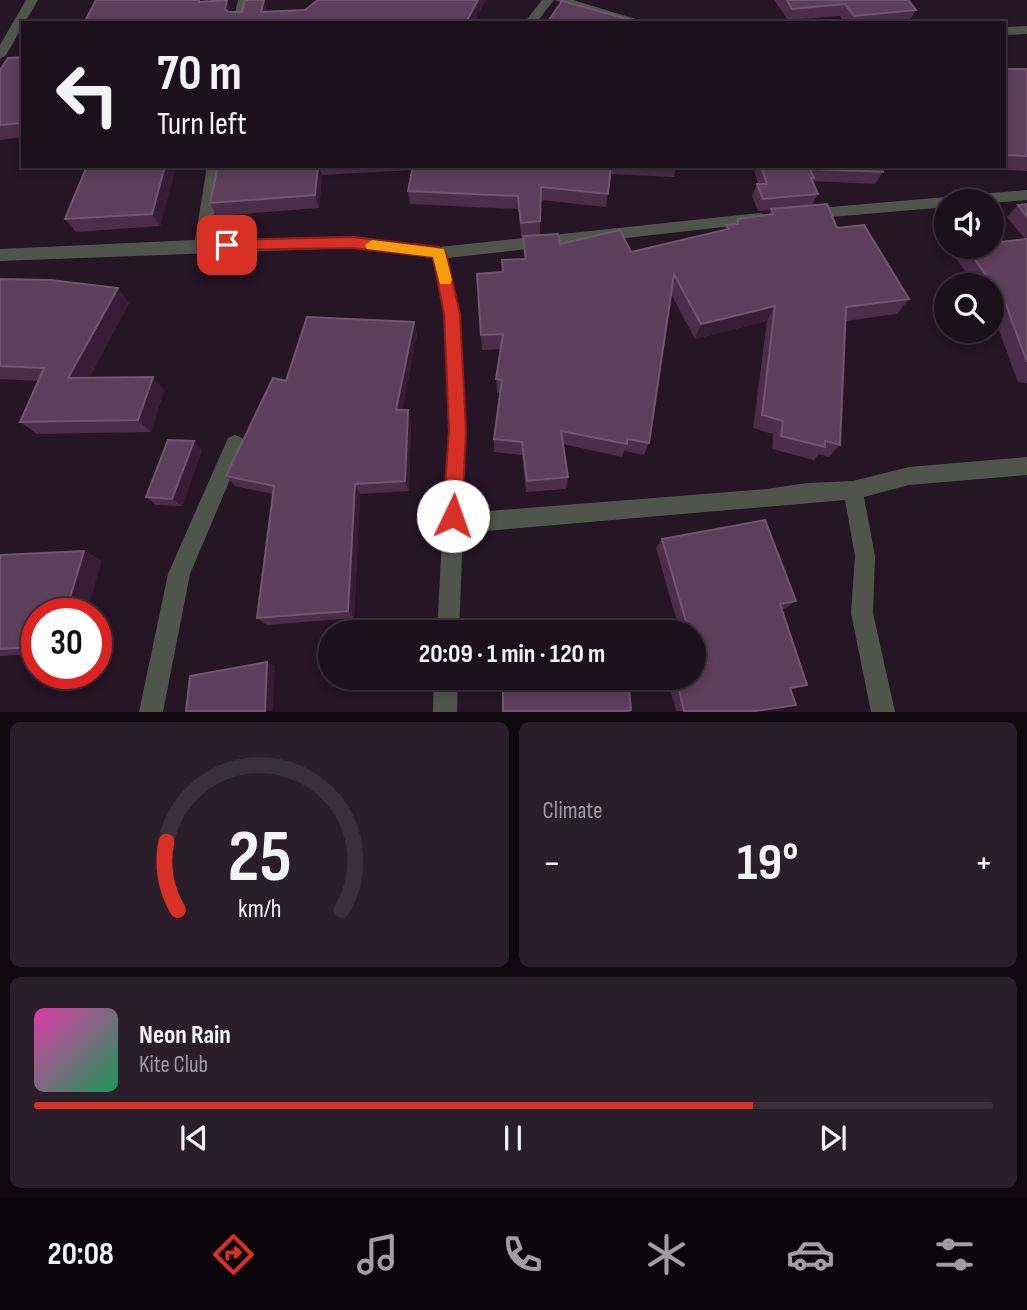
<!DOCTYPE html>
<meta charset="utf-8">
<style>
:root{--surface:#1c101c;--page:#291e29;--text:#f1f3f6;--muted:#a09da3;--line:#3a303b;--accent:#d93025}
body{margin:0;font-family:"Sofia Sans Condensed",sans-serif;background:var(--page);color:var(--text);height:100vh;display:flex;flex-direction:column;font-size:26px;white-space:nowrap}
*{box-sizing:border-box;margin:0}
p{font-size:23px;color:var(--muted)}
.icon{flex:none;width:38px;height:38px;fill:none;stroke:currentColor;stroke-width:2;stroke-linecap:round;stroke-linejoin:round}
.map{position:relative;height:712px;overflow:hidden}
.drawer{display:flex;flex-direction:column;gap:10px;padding:10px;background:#0f090f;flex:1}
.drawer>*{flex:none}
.banner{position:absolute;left:21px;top:21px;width:985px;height:147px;border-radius:0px;box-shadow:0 4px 10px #0003,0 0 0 2px var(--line);background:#1c101c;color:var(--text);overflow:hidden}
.tools{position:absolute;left:934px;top:189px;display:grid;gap:14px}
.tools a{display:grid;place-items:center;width:70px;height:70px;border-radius:50%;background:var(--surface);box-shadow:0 4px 10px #0003,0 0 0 2px var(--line);font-size:35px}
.speed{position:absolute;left:21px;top:598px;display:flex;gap:14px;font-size:35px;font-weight:700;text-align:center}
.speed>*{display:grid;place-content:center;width:91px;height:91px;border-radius:50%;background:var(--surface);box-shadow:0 4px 10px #0003,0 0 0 2px var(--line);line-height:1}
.speed .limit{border:10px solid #d22;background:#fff;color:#111}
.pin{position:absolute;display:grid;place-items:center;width:60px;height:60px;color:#fff;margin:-30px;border-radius:14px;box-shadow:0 4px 10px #0006}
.me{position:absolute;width:77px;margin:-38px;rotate:3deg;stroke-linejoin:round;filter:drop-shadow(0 0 5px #0008)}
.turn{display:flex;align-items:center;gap:24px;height:147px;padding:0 21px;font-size:32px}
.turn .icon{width:91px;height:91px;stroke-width:2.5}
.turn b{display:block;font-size:49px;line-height:60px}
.big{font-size:52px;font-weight:700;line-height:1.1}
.drawer .widget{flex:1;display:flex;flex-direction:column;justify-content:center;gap:10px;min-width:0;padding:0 24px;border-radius:10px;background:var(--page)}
.drawer .dial{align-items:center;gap:0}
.dial svg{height:182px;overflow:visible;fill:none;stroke:var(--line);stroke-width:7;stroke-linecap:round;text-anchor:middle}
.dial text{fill:var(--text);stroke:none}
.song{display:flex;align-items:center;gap:21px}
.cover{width:84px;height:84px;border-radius:10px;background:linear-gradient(135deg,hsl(320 70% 55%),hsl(150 70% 35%))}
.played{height:7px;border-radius:4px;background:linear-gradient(90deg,var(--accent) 75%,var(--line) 75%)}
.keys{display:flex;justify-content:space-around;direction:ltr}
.heat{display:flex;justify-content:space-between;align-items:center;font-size:38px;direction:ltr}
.drawer .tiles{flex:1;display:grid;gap:10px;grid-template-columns:1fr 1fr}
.widget:last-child{grid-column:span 2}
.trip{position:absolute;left:318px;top:620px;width:388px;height:70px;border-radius:35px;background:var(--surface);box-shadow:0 4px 10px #0003,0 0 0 2px var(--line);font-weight:700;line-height:70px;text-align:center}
.dock{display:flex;height:112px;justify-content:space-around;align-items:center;background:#0b060b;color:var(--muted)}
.dock .icon{width:49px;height:49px}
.dock .selected{color:var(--accent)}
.dock b{font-size:32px;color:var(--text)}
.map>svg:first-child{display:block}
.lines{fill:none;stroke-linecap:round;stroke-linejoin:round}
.minor{fill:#50554b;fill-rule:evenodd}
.wall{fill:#4c2d4a}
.shaded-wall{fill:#361c35}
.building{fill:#5c3f5a;stroke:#71566f;stroke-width:2}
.route{fill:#d93025;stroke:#8d1f18;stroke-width:2}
.slow{fill:#f59e0b}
</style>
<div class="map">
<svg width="1027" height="712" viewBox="0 0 1027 712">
<rect width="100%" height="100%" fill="#261525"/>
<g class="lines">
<g class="minor">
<polygon points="26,0 38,0 6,55 0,59 0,45"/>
<polygon points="238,0 250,0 245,23 233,23"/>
<polygon points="542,0 554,0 536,23 524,23"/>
<polygon points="554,0 573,0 649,23 629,23"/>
<polygon points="1027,26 1027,34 1004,35 1004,27"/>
<polygon points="207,166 221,166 211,240 352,236 439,247 759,213 764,214 767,218 764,222 759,223 448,258 460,314 466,430 463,513 767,489 807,483 853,481 909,467 1027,457 1027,475 909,485 864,497 875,556 873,613 895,712 871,712 851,613 855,556 845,500 463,533 459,632 437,632 448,430 444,314 432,258 352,248 0,261 0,249 195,240"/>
<polygon points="1027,190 1027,200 992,203 947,201 947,207 808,219 800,214 808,209"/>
<polygon points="235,435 242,438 245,444 190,574 163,712 139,712 168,574 228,438"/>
<polygon points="434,677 458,677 457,712 433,712"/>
</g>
</g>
<g class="wall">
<polygon points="774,0 908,0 916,10 909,22 902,23 845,23 840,16 788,20"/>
<polygon points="23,57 23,137 0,140 0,70"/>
<polygon points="1004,69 1027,69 1027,171 967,168 966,166 1004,166"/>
<polygon points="176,166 160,226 76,232 65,219"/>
<polygon points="218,166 676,166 674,177 610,174 606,207 540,200 540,234 521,236 518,209 410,204 408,191 412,170 322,175 319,208 217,216 210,203"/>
<polygon points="753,166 881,166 883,172 875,184 812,181 818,194 812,205 909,299 897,314 846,321 840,445 829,457 819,454 814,460 772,449 773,434 753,428 767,321 695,339 671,294 649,443 644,455 624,451 622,457 563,444 568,477 566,489 526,492 522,455 494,452 494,439 500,393 497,393 496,379 501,349 482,350 477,274 502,272 524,259 523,236 560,244 631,252 724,230 726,225 736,224 738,219 769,215 771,210 758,211 752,196 757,184 758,184"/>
<polygon points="1027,204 1027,383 1018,382 992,311 992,285 975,285 956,258 965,247 1025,239 1007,217 1018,205"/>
<polygon points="0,279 129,303 89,378 153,377 164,390 151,432 37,434 20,422 39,381 0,379"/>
<polygon points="414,322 417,335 402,410 411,422 409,491 360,494 354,618 267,625 257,618 273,494 235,486 226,476 286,381"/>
<polygon points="202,450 182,506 156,505 146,497"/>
<polygon points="662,539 796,601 785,609 782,609 807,685 791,690 796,705 783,708 764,711 676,711 667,677 695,677 695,632 680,632 656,548"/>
<polygon points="84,551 102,561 37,614 37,654 0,656 0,555"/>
</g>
<g class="shaded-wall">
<polygon points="227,0 232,14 230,22 225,9"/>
<polygon points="264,0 268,12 261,12"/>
<polygon points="478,0 486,0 474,23 466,23"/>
<polygon points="165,166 176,166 160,226 152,214"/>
<polygon points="318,166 319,166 322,175 319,208 315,195"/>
<polygon points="118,288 129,303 82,391 68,378"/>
<polygon points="775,306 767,321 695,339 701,324"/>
<polygon points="414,322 417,335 400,422 396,410"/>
<polygon points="153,377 164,390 151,432 138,420"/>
<polygon points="408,410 411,422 409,491 405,481"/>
<polygon points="194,441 202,450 182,506 172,499"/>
<polygon points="355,484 360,494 354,618 348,611"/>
<polygon points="84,551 102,561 86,614 65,614"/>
<polygon points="267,662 275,666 273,711 265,711"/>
</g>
<g class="building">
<polygon points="96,0 199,0 199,2 227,0 225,9 228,12 242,12 245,0 264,0 261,12 305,10 318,0 478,0 466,22 462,21 461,23 84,23"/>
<polygon points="787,0 908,0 916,10 854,16 845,4 792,9"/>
<polygon points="562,1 642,23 547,23"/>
<polygon points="23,57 23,123 0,125 0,70 8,58"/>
<polygon points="1004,69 1027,69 1027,156 1004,155"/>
<polygon points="87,166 165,166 152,214 65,219"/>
<polygon points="218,166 318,166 315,195 210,203"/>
<polygon points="413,166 611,166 608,194 541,187 540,221 521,223 518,196 408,191"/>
<polygon points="761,166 881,166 883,172 810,169 814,178 811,178 818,194 763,199 757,184 767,184"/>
<polygon points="827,204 837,228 864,225 909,299 846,307 840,445 825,441 825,447 781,436 783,421 762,415 775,306 701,324 674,274 649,443 627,439 627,444 561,431 568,477 527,481 522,442 494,439 502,380 496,379 503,334 481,335 477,274 503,272 502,260 526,259 523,236 558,234 560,244 620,230 631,252 729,229 726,225 738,224 738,219 773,214 771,209"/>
<polygon points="1027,204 1027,217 1018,205"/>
<polygon points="1027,239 1027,362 1005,302 966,247 992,247 992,243"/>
<polygon points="0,279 50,280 118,288 68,378 153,377 138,420 20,422 44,368 0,366"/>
<polygon points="307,317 414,322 396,410 408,410 405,481 355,484 348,611 257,618 274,486 226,476 273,378 286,381"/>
<polygon points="168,440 194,441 172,499 146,497"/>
<polygon points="765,520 796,601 780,604 807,685 790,688 796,705 755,711 684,711 676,677 695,677 695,632 689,632 662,539"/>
<polygon points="84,551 65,614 37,614 37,647 0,649 0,555"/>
<polygon points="267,662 265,711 186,711 190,676"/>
<polygon points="503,677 628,677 631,710 627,711 503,711"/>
</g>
<polygon class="route" points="352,237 439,247 446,253 460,314 466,430 462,516 459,522 453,525 446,522 443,516 449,430 444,314 433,257 352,248 227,250 220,245 227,240"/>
<polygon class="slow" points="372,240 444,249 452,280 450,284 440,284 433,257 367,249 365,245"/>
</svg>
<div class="tools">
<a><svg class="icon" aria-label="sound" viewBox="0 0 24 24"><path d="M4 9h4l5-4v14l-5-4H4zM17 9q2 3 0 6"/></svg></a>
<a><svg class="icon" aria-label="search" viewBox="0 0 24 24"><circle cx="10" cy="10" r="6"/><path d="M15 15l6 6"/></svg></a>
</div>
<div class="speed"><div class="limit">30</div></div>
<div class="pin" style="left:227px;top:245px;background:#d93025"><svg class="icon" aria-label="arrive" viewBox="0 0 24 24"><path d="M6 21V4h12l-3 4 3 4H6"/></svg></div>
<svg class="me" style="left:453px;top:516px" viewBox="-20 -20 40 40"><circle r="19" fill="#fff"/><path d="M0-13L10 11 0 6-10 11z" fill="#d93025"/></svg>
<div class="trip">20:09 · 1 min · 120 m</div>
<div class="banner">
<div class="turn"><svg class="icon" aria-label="left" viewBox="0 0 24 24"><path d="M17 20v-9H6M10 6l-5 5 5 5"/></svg><div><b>70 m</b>Turn left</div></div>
</div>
</div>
<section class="drawer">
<div class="tiles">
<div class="widget dial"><svg viewBox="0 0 100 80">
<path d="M14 69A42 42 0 1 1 86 69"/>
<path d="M14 69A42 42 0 0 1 9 39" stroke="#d93025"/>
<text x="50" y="56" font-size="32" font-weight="700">25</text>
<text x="50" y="72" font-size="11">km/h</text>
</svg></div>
<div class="widget"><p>Climate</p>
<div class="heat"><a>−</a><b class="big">19°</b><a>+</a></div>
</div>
<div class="widget">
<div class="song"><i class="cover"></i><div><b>Neon Rain</b><p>Kite Club</p></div></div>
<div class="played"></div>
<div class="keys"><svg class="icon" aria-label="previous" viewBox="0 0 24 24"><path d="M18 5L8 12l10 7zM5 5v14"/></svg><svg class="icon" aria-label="pause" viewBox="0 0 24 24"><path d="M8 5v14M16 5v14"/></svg><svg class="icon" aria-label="next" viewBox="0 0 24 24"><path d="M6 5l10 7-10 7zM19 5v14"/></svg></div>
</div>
</div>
</section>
<nav class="dock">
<b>20:08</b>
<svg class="icon selected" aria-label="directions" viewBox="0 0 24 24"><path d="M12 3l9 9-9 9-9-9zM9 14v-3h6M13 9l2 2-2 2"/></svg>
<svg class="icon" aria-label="music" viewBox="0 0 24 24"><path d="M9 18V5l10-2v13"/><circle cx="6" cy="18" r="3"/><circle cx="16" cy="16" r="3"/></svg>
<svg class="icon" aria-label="phone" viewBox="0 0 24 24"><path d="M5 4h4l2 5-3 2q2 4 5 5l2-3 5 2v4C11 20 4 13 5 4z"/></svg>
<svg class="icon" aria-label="climate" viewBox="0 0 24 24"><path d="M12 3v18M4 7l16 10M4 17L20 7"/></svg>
<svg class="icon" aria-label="car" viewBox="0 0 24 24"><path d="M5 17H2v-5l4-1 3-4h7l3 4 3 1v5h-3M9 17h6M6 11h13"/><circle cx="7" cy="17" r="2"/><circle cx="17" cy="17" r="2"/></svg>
<svg class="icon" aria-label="filters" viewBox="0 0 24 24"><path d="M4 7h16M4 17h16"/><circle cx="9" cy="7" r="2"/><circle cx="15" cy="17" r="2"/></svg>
</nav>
